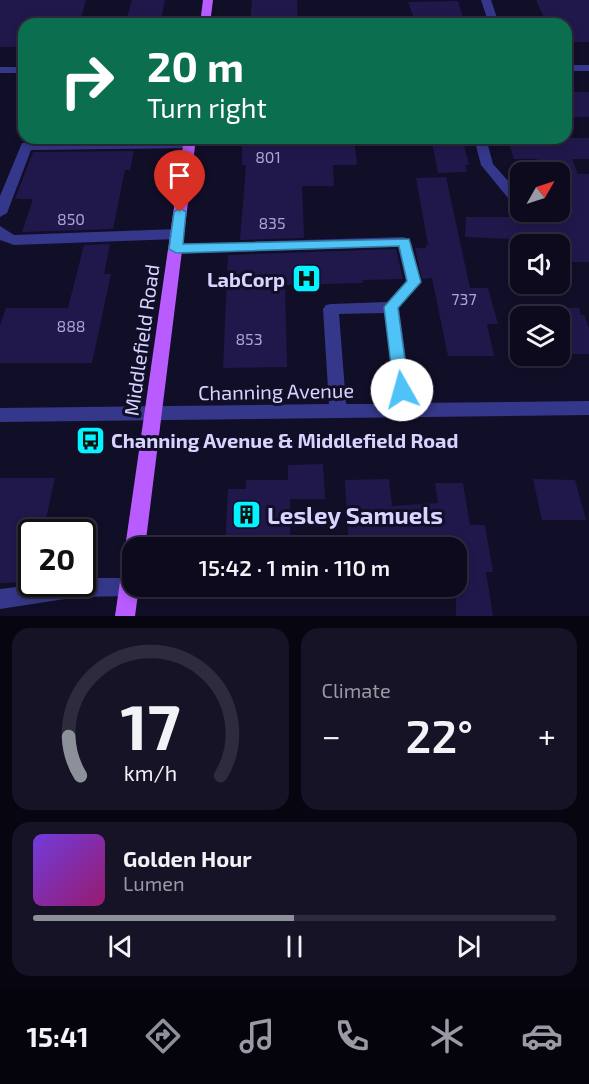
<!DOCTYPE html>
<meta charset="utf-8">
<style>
:root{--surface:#0d0a1e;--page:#161327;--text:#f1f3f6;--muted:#9a9aa4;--line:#2d2b3c;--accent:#8c9099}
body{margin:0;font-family:"Exo 2",sans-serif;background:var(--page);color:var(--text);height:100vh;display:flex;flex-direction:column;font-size:22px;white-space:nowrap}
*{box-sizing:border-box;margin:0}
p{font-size:20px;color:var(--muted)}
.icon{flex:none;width:33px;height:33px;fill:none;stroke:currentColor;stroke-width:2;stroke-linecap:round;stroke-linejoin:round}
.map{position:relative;height:616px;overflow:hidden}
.drawer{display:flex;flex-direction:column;gap:12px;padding:12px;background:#070610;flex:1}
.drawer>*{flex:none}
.guide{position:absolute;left:18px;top:18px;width:554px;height:126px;border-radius:18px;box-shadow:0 3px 9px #0003,0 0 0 2px var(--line);background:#0b6e4f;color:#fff;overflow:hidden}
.needle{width:39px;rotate:51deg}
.buttons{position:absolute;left:510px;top:162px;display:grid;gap:12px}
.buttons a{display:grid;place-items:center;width:60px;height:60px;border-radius:12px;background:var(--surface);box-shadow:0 3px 9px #0003,0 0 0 2px var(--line);font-size:30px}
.speed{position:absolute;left:18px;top:519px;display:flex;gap:12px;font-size:30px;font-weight:700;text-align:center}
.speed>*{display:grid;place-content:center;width:78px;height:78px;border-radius:50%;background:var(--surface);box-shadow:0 3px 9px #0003,0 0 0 2px var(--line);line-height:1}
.speed .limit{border:3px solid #111;border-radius:9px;background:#fff;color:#111}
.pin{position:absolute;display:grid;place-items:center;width:51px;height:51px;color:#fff;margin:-62px -26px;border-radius:50% 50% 50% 0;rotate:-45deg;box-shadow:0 0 6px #0007}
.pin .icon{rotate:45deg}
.me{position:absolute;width:66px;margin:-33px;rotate:353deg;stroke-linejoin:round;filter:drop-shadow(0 0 4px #0008)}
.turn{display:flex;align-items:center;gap:21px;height:126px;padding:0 30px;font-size:27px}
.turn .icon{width:78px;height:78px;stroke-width:2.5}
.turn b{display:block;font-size:42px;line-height:51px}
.big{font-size:45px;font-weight:600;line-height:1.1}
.drawer .tile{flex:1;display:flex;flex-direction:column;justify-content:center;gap:9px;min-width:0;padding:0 21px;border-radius:18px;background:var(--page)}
.drawer .dial{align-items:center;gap:0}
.dial svg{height:156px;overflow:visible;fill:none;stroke:var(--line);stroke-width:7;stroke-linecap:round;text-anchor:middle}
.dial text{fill:var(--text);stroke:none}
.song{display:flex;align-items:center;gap:18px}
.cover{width:72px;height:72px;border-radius:9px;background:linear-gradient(135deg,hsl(260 70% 55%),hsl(320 70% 35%))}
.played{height:6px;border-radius:3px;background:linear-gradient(90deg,var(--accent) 50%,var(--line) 50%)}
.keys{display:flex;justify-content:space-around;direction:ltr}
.heat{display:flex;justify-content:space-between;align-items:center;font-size:33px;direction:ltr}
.drawer .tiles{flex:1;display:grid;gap:12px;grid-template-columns:1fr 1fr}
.tile:last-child{grid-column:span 2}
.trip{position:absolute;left:122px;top:537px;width:345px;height:60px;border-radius:18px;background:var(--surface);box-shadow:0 3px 9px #0003,0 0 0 2px var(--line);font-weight:600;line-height:60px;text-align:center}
.tab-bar{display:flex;height:96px;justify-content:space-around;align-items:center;background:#05040c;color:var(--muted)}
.tab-bar .icon{width:42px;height:42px}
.tab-bar .selected{color:var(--accent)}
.tab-bar b{font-size:27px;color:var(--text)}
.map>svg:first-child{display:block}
.building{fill:#20184a}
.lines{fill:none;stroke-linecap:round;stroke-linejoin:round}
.minor{fill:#35378a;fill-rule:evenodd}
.major{fill:#b95cff;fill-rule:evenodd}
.route{fill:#4fc3f7;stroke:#337fa1;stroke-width:1.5}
.labels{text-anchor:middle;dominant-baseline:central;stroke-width:6;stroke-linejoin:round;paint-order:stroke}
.number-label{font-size:16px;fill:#a9a6d2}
.poi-label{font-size:20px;font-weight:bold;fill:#d7d5ff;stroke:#110e28;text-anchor:end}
.street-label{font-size:20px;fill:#d7d5ff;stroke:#110e28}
.near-poi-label{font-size:24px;font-weight:bold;fill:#d7d5ff;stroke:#110e28;text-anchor:start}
</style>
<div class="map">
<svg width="589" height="616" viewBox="0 0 589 616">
<rect width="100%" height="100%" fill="#110e28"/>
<g class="building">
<polygon points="0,0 86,0 79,24 24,24 24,47 0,47"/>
<polygon points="132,0 165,0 160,24 125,24"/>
<polygon points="252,0 297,0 298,24 250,24"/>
<polygon points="536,0 589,0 589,42 566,42 566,24 547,24"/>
<polygon points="458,1 465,23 416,24 408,2"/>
<rect x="566" y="92" width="23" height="25"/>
<polygon points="242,138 354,138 357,165 333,165 334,186 302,186 304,238 240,240 246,165 242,165"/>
<polygon points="431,138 462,138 469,165 465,165 467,172 438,173"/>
<polygon points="507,138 589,138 589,159 572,159 578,174 589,174 589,262 560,262 560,244 538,244 537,240 465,237 466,217 560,217 560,165 539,165 537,159 514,159"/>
<polygon points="134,151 130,170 125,170 113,229 22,232 33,199 15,199 33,152"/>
<polygon points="446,177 470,288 488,288 498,324 487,324 494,356 448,356 432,278 422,279 415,248 426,248 426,245 428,245 416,178"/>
<polygon points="110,244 104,274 111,274 92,363 0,363 0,326 6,308 68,308 84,245"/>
<polygon points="396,249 403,279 362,280 363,283 285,285 287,367 223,368 228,255"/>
<polygon points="560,308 579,308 581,315 584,315 589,328 589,354 560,354"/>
<polygon points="323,464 325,499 290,499 290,548 225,548 228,489 246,489 246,480 288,480 288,465"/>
<polygon points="0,478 55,478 43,532 32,532 32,582 0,583"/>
<polygon points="389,479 392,506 438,503 435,483 463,483 470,525 485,525 493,572 486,572 493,616 456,616 456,548 349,548 345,480"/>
<polygon points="533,479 575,480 586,520 542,520"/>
</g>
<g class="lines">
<g class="minor">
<polygon points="481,0 491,0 499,24 489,24"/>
<polygon points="408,18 412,19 414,24 404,24 403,21"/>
<rect x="566" y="65" width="23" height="6"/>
<rect x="0" y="67" width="24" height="6"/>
<polygon points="474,138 486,138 493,164 518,192 520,195 518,198 508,198 481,165"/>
<polygon points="189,141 195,145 193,148 31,150 7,213 0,217 0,196 22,143"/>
<polygon points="0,226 14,235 177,229 184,234 177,239 14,245 0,240"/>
<path d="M 404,237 L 411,242 L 421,282 L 399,308 L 412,403 L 589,401 L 589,415 L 0,422 L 0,408 L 329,404 L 323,309 L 326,305 L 331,304 L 387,302 L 406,281 L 398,247 L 176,254 L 169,249 L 176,244 ZM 384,313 L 396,404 L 346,404 L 339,314 Z"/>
<polygon points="82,578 129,578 132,579 132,586 139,587 136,594 129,596 78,597 0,609 0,589 42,584 82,584"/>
</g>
<g class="major">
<polygon points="203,0 213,0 210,24 200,24"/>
<polygon points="184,138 196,138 145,548 132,548 132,556 128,554 125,548"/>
<polygon points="132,559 132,586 139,586 135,616 115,616 122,568 125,562"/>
</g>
</g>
<polygon class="route" points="180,208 186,212 183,244 409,239 421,282 398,308 409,390 407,394 397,394 394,390 384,307 407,281 399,246 176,253 169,249 174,212"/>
<defs>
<symbol id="hospital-square" viewBox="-11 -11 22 22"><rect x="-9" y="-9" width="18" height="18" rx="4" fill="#01f4ff" stroke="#110e28"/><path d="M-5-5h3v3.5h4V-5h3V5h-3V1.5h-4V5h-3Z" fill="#111"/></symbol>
<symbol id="bus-square" viewBox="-11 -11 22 22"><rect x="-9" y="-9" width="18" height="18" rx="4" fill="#01f4ff" stroke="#110e28"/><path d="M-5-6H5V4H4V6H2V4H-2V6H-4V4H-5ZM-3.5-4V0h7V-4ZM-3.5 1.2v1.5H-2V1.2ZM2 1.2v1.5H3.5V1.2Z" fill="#111"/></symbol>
<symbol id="building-square" viewBox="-11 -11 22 22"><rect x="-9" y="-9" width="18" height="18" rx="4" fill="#01f4ff" stroke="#110e28"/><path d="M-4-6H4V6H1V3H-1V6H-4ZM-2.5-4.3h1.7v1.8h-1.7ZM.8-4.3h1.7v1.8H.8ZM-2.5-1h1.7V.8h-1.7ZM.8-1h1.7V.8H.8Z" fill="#111"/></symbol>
</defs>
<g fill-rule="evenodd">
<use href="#hospital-square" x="290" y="262" width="33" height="33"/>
<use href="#bus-square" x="74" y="424" width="33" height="33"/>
<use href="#building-square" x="230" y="498" width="33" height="33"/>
</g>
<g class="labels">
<g class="number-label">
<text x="268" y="156">801</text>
<text x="71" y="218">850</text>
<text x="272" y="222">835</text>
<text x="464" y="298">737</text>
<text x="71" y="325">888</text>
<text x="249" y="338">853</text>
</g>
<g class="poi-label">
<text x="285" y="279">LabCorp</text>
<text x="111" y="440" text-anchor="start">Channing Avenue &amp; Middlefield Road</text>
</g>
<g class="street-label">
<text transform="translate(141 340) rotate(-82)">Middlefield Road</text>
<text transform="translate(276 391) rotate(-1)">Channing Avenue</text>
</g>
<g class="near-poi-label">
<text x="267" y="514">Lesley Samuels</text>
</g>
</g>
</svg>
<div class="buttons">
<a><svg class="needle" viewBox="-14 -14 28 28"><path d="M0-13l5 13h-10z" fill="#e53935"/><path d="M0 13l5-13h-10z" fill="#9a9aa4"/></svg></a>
<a><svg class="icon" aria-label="sound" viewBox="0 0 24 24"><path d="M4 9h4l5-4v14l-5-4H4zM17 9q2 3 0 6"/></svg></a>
<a><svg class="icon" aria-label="layers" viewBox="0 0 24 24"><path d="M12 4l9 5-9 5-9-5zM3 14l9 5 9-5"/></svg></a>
</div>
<div class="speed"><div class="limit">20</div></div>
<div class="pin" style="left:180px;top:212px;background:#d93025"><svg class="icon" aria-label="arrive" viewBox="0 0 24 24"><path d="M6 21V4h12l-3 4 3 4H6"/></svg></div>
<svg class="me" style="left:402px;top:390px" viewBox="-20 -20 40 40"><circle r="19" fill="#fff"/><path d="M0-13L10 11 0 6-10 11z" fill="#4fc3f7"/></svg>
<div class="trip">15:42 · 1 min · 110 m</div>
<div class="guide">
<div class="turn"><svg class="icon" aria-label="right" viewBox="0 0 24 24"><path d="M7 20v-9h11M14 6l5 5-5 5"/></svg><div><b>20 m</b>Turn right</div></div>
</div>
</div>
<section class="drawer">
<div class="tiles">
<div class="tile dial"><svg viewBox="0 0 100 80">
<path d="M14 69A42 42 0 1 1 86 69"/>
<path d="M14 69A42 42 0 0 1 8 49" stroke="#8c9099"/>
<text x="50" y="56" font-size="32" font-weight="700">17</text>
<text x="50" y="72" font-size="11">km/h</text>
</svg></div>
<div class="tile"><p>Climate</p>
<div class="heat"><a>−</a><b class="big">22°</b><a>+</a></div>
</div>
<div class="tile">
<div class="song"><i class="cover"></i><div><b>Golden Hour</b><p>Lumen</p></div></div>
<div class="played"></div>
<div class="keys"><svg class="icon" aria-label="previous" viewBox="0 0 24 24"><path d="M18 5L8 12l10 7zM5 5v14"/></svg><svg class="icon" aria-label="pause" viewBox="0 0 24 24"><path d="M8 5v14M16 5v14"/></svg><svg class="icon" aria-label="next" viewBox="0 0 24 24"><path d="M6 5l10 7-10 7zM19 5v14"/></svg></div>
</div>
</div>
</section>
<nav class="tab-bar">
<b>15:41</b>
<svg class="icon selected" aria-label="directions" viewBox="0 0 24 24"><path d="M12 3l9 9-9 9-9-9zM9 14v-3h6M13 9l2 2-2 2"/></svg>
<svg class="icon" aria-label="music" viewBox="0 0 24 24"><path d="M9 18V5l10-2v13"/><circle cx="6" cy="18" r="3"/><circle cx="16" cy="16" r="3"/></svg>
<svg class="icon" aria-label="phone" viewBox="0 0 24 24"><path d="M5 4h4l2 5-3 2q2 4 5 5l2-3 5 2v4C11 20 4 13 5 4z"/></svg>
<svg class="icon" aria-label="climate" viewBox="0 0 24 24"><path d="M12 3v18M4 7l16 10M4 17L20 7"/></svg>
<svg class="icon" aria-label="car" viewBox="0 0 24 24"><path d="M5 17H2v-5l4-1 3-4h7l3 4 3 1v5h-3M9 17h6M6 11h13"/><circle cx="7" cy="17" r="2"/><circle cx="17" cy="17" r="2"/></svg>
</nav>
